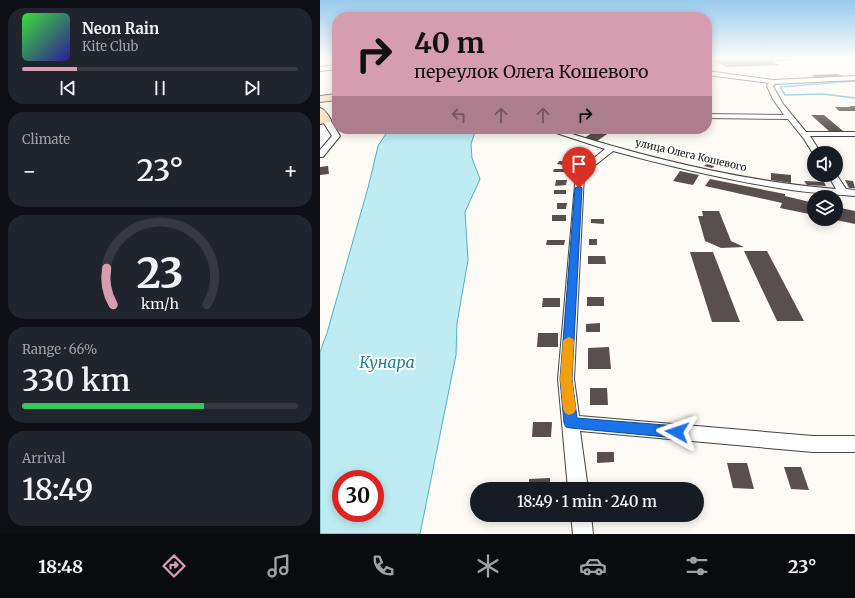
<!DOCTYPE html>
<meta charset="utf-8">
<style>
:root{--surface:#171b24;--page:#20242c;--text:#f1f3f6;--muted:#9ea1a6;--line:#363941;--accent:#d69db1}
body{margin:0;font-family:Merriweather,serif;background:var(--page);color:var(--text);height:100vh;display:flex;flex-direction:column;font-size:15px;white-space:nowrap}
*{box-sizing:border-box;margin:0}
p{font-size:13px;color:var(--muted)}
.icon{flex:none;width:22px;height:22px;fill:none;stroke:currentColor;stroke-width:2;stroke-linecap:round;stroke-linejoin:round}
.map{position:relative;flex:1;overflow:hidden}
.panel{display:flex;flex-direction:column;gap:8px;padding:8px;background:#0d0f14;width:320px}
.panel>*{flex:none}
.guide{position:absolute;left:12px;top:12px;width:380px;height:122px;border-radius:16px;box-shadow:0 2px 10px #0003;background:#d69db1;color:#111;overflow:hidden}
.tools{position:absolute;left:487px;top:146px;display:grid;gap:8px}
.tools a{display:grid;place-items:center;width:36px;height:36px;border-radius:50%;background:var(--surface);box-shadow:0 2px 10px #0003;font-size:20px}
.speed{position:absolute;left:12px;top:470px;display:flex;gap:8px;font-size:20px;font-weight:700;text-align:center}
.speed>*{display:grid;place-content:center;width:52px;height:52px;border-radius:50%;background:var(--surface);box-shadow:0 2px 10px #0003;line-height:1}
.speed .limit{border:6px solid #d22;background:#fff;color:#111}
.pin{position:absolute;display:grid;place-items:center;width:34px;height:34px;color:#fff;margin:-41px -17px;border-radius:50% 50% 50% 0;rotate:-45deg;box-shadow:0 0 4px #0007}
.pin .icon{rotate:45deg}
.me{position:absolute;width:44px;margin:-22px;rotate:275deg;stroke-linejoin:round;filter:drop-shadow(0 0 3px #0008)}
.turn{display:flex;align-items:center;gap:14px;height:84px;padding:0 16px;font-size:18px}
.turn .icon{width:52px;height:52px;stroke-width:2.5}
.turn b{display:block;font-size:28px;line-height:34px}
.lanes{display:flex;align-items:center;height:38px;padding:0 16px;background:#0003;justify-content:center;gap:20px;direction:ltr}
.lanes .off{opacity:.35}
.big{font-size:30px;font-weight:600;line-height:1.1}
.panel .tile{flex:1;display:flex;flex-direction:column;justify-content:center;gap:6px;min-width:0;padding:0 14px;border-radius:16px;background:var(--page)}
.panel .dial{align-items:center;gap:0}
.dial svg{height:104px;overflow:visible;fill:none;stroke:var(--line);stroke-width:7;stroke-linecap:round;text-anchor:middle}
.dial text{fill:var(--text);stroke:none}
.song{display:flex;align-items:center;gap:12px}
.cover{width:48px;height:48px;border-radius:6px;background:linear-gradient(135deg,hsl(120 70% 55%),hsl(250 70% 35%))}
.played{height:4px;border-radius:2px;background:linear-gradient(90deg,var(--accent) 20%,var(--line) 20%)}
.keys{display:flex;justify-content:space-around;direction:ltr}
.heat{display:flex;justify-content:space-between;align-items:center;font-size:22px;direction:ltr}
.charge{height:6px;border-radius:3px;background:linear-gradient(90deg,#34c759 66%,var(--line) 0)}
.trip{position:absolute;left:150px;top:482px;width:234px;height:40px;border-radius:20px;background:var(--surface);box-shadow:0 2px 10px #0003;font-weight:600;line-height:40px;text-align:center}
.menu{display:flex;height:64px;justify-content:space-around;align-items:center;background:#090b0e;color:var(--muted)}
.menu .icon{width:28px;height:28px}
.menu .selected{color:var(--accent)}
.menu b{font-size:18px;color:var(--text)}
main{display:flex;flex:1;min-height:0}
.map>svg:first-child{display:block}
.water{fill:#beecf2;stroke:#4bb3c3;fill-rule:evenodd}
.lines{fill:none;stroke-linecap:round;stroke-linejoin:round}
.stream{stroke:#4bb3c3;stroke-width:1.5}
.building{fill:#594f4e}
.street-casing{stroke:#444;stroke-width:2}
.secondary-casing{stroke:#333;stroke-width:2}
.street{fill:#fff;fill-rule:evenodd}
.secondary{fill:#f8dfb6;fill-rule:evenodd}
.route{fill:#1a73e8;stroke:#114b97}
.slow{fill:#f59e0b}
.labels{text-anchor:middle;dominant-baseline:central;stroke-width:4;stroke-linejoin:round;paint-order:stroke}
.far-street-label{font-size:10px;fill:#111;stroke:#fff}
.near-water-label{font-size:16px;font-style:italic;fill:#227f93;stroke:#fff}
</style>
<main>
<section class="panel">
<div class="tile">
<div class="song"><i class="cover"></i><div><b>Neon Rain</b><p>Kite Club</p></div></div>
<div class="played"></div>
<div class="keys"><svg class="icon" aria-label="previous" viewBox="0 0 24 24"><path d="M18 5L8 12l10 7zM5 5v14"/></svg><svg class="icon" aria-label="pause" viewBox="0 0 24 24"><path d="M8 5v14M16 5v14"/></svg><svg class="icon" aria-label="next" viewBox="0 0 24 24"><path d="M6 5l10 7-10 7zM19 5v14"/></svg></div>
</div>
<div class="tile"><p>Climate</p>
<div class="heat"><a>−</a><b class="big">23°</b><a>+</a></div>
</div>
<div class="tile dial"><svg viewBox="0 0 100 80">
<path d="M14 69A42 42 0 1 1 86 69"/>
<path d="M14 69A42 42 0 0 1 9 41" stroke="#d69db1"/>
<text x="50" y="56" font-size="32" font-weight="700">23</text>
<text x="50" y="72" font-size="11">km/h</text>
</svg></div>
<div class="tile"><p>Range · 66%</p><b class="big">330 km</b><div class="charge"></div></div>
<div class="tile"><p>Arrival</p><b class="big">18:49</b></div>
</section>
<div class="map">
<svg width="535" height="534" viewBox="0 0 535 534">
<rect width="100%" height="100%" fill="#fefaf5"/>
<path class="water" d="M 69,129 L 156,129 L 151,144 L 152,158 L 160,179 L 145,212 L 148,260 L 137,323 L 136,355 L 100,534 L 0,534 L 0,352 L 7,333 L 49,184 L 58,146 ZM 21,479 L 55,479 L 55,513 L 21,513 Z"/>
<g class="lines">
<polyline class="stream" points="535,81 460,87 465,95 503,94 535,98"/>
</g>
<g class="building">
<polygon points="417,58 481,58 484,59 453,62 459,65 406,67 392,60"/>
<polygon points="517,74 523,76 497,78 491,75"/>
<polygon points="529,106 535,106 535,111 519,111 515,107 531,107"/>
<polygon points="491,115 504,115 523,131 509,131"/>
<polygon points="278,129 293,130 277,141 264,138"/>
<polygon points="239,161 251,162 248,166 237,164"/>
<polygon points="389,162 397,164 392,168 384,166"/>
<polygon points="8,166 9,174 0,175 0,167"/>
<polygon points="234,169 247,169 247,172 233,172"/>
<polygon points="360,171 379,175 373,185 353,181"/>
<polygon points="451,173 471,175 471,183 451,180"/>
<polygon points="390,179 465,194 465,196 494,203 494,215 460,208 462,203 385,186"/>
<polygon points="236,180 247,180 246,185 235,186"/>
<polygon points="525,180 533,181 535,188 529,188"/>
<polygon points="484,181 504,182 506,186 487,185"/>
<rect x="234" y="190" width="12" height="4"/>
<polygon points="237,203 247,203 246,209 237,209"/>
<polygon points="516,207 535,211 535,224 516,220"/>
<polygon points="382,211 399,211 411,241 424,247 401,248 385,241 378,216 383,216"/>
<rect x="232" y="215" width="14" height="6"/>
<polygon points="271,219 284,219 284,224 271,223"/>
<rect x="269" y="239" width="8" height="6"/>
<polygon points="227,240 245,240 244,245 226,245"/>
<polygon points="424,251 447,251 484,321 457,321"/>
<polygon points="370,252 393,252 420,322 392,322"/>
<polygon points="268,256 285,256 286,264 268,264"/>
<rect x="267" y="297" width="17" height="9"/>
<polygon points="223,298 240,298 240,307 222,307"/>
<polygon points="280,323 280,332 266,332 266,324"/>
<polygon points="218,333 238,333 238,347 217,347"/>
<polygon points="289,347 291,369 268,369 268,348"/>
<polygon points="270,388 287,388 288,405 270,405"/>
<polygon points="213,422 232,422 231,437 212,437"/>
<polygon points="277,452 294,452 294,462 277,463"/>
<polygon points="407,463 427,463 434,489 413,488"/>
<polygon points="464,467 481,467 489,490 471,489"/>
<polygon points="230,478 230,489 209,489 209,479"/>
</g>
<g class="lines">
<defs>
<g id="street">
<polygon points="17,65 17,69 0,71 0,67"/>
<polygon points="387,71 453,80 535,76 535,80 455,84 453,86 463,104 486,132 535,132 535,136 490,136 501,153 494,153 494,155 484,139 468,119 387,118 387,114 464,115 453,99 447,86 449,83 387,75"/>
<polygon points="3,118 9,118 20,136 3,157 0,157 0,150 12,136 2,120"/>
<path d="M 224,129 L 236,129 C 327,158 420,181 516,189 L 508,175 L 516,174 L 526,189 L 535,190 L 535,196 C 514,194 492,193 471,190 C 411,181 352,167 293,151 L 264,174 L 254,379 L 259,416 L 493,436 L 535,436 L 535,452 L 493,452 L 260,431 L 268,489 L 248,489 L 238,379 L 256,173 L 285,149 Z"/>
<polygon points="251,515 271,515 273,534 253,534"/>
</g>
<g id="secondary">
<polygon points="17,94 17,100 0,102 0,96"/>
<path d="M 0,108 C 6,110 8,115 11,120 L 10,122 L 0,124 Z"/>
</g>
</defs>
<use href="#street" class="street-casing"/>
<use href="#secondary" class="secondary-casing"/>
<use href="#street" class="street"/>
<use href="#secondary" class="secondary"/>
</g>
<linearGradient id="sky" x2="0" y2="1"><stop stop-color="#97caec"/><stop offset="0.44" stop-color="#fffdfa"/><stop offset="1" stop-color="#fffdfa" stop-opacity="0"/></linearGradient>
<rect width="535" height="133" fill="url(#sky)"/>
<polygon class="route" points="259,186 262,188 252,379 257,418 357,426 362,428 364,432 362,436 357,438 251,428 246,427 244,423 240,379 255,188"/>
<polygon class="slow" points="249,337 253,339 254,341 252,379 256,409 254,413 249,415 245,413 243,409 240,379 243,341 245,339"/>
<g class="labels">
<g class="far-street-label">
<text transform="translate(371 155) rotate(13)">улица Олега Кошевого</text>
</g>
<g class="near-water-label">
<text x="67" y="362">Кунара</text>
</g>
</g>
</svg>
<div class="tools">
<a><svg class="icon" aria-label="sound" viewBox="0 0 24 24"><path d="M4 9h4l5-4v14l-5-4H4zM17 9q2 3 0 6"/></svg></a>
<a><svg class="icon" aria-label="layers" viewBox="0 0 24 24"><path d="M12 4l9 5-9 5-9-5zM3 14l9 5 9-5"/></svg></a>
</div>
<div class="speed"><div class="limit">30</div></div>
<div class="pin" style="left:259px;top:188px;background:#d93025"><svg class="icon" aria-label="arrive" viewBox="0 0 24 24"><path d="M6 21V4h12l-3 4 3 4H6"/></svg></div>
<svg class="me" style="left:357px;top:432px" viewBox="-20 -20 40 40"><path d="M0-17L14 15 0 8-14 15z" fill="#1a73e8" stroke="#fff" stroke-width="4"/></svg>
<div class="trip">18:49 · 1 min · 240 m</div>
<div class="guide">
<div class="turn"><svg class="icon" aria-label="right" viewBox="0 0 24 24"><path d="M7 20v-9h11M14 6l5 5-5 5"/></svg><div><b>40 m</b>переулок Олега Кошевого</div></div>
<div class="lanes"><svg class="icon off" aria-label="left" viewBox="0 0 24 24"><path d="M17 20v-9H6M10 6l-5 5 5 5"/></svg><svg class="icon off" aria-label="ahead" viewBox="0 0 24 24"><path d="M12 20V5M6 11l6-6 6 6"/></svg><svg class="icon off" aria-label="ahead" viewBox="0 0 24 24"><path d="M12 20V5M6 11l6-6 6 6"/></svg><svg class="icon" aria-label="right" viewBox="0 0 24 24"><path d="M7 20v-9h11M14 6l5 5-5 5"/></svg></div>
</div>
</div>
</main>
<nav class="menu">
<b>18:48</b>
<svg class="icon selected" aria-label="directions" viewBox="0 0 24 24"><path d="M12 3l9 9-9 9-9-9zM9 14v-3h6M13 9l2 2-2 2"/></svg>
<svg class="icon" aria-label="music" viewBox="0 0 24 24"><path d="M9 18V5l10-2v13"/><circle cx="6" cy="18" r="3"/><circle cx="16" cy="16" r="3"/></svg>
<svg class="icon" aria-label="phone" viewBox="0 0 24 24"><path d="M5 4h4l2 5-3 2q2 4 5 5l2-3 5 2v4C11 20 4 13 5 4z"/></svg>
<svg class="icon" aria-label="climate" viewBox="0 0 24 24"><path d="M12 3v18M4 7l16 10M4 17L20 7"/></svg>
<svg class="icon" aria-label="car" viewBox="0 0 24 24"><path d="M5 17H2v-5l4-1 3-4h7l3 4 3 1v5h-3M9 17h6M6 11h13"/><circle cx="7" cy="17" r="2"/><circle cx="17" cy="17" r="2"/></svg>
<svg class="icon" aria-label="filters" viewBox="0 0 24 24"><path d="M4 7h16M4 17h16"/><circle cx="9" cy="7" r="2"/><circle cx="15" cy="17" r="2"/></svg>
<b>23°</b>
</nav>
